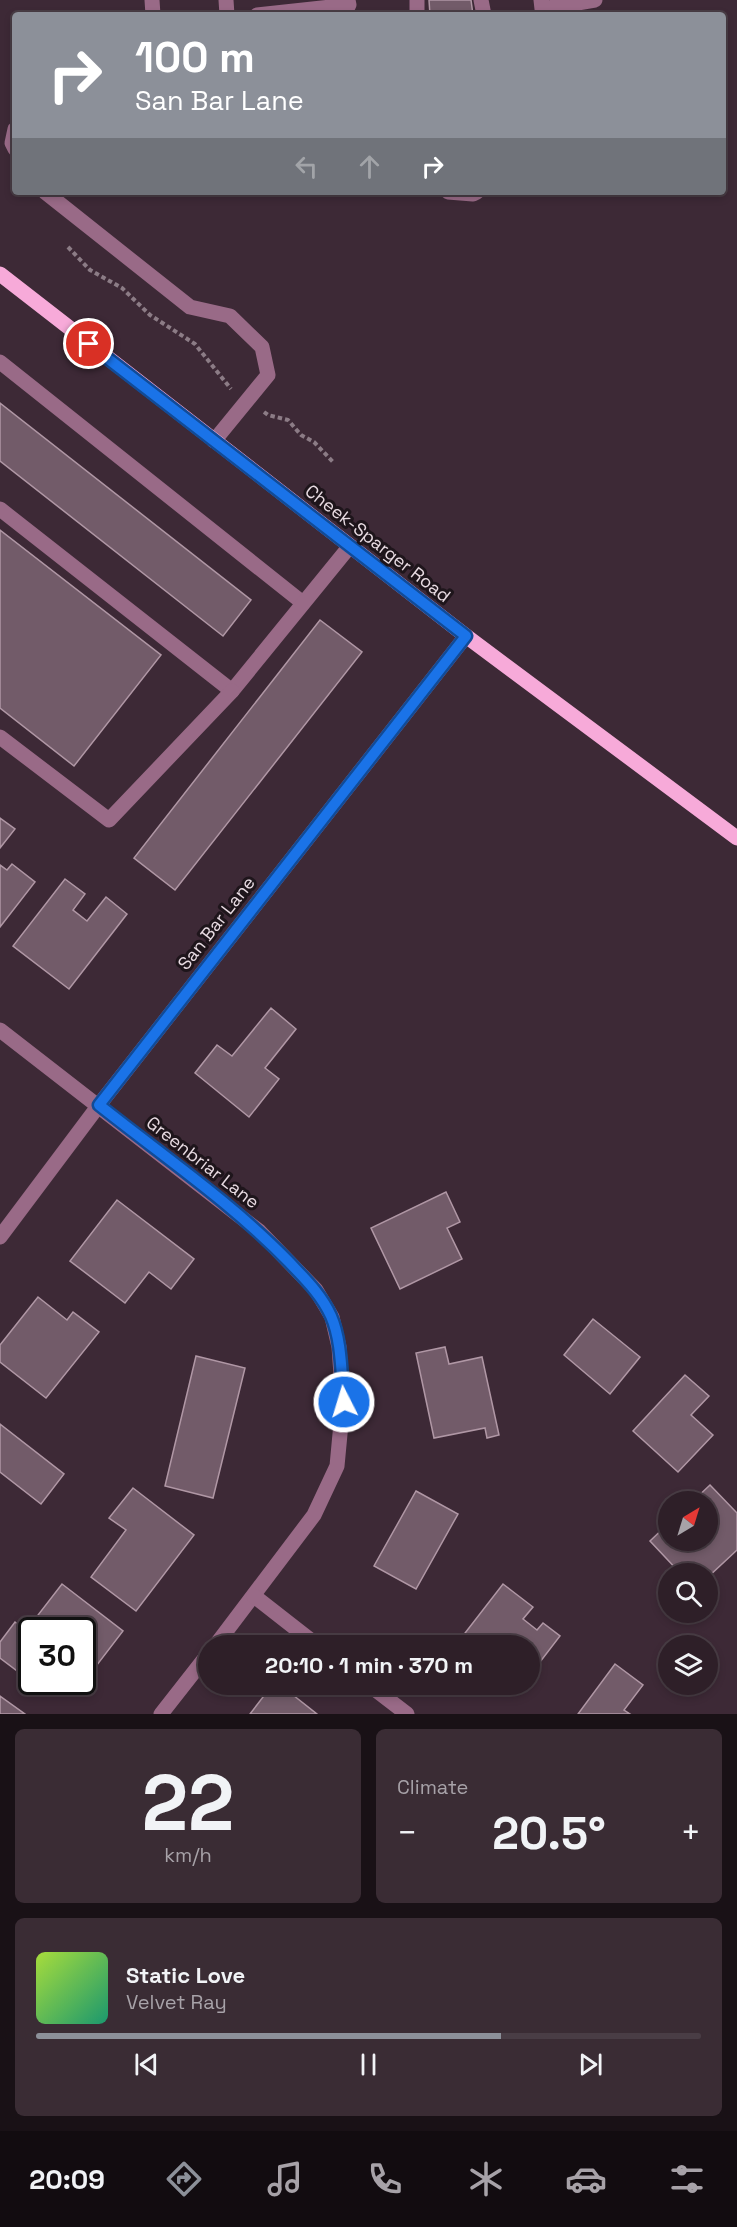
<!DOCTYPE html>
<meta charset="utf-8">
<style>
:root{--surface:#2e1f28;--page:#3a2c34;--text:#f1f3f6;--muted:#a7a2a8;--line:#493d45;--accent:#8c9099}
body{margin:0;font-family:"Space Grotesk",sans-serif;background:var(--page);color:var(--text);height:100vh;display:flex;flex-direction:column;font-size:22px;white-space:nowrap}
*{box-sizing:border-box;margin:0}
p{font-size:20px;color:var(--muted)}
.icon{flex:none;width:33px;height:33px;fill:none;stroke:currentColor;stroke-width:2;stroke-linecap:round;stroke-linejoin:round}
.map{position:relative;height:1714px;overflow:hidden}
.panel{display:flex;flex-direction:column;gap:15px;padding:15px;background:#191116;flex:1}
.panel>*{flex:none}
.guide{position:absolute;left:12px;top:12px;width:714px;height:183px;border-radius:6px;box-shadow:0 3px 9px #0003,0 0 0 2px var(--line);background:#8c9099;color:#fff;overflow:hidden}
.needle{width:39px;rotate:38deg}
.controls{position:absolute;left:658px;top:1491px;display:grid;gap:12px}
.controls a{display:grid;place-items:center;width:60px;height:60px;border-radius:50%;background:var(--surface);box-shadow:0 3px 9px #0003,0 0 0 2px var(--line);font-size:30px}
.speed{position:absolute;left:18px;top:1617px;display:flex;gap:12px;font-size:30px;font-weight:700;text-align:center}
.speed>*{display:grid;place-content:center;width:78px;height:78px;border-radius:50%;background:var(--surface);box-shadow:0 3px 9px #0003,0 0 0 2px var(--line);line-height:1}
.speed .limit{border:3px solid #111;border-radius:9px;background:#fff;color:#111}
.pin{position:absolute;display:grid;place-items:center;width:51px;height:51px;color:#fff;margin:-26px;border:3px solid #fff;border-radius:50%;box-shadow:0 2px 6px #0007}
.me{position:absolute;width:66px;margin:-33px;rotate:355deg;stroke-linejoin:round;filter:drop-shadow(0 0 4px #0008)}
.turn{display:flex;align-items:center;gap:21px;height:126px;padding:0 24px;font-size:27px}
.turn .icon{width:78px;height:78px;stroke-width:2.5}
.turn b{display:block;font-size:42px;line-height:51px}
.lanes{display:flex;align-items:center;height:57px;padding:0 24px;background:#0003;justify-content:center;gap:30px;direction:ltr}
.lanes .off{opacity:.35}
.big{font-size:45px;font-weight:700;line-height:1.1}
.panel .widget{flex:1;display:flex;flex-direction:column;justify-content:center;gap:9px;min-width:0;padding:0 21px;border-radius:9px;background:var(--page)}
.panel .dial{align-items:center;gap:0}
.dial b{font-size:78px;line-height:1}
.song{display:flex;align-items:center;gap:18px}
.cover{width:72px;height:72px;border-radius:9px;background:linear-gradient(135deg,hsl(80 70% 55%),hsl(160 70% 35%))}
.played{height:6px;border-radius:3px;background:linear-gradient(90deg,var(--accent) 70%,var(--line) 70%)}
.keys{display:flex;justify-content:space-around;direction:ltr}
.heat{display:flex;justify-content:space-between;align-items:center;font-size:33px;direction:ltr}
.panel .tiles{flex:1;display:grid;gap:15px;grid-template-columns:1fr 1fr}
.widget:last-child{grid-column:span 2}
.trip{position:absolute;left:198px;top:1635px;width:342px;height:60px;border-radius:30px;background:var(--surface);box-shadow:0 3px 9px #0003,0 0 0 2px var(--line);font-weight:700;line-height:60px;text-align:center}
.menu{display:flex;height:96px;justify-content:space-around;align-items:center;background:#120c10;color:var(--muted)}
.menu .icon{width:42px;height:42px}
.menu .on{color:var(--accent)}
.menu b{font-size:27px;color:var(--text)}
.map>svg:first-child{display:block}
.building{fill:#725b69;stroke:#b097a5;stroke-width:1.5}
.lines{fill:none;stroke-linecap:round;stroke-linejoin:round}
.path{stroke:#8c7c86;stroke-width:4;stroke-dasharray:4.5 3;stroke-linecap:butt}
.minor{stroke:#996a87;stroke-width:15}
.major{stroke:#f7aad9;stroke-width:15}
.route-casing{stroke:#114b97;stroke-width:15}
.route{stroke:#1a73e8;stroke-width:10}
.labels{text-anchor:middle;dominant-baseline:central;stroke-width:6;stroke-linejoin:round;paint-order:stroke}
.street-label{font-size:18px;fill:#e8dbe2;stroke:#1e151b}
</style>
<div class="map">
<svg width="737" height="1714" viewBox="0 0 737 1714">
<rect width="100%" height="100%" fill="#3d2936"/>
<g class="building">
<polygon points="429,0 471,0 473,15 430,15"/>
<polygon points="0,403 251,600 223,636 0,461"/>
<polygon points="0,530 161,655 74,766 0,708"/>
<polygon points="320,620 362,652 175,890 134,858"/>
<polygon points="0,818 15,829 0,848"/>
<polygon points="12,864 35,882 0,927 0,865 7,870"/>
<polygon points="65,879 85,894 73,910 87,921 106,897 127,914 69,989 13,946"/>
<polygon points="271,1008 296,1029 265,1068 279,1079 249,1117 195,1073 217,1045 232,1056"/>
<polygon points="446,1192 460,1222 447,1228 462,1259 400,1289 371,1228"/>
<polygon points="117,1200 194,1259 171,1289 149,1272 125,1303 70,1261"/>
<polygon points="38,1297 67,1320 73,1312 99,1332 46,1398 0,1362 0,1345"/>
<polygon points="593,1319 640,1357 610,1394 564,1355"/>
<polygon points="445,1347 449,1364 482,1357 499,1435 487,1438 485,1428 434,1438 416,1353"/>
<polygon points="196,1356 245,1368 213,1498 165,1486"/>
<polygon points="685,1375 709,1396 691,1415 713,1435 678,1472 633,1431"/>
<polygon points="0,1424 64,1474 41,1504 0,1472"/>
<polygon points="710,1485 737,1513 737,1550 708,1577 708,1574 681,1574 650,1541 669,1523 669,1540 708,1540 708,1502 692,1502"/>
<polygon points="133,1488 194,1535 136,1611 91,1577 126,1530 109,1518"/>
<polygon points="416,1491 458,1514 416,1589 374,1566"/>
<polygon points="62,1584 123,1631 77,1691 65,1682 82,1682 82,1630 49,1630 52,1626 38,1615"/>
<polygon points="503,1584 533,1607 523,1619 537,1630 543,1623 560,1636 530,1675 530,1646 455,1646"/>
<polygon points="15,1622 32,1635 32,1682 60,1682 49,1695 0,1658 0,1642"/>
<polygon points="615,1664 643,1685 624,1710 630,1714 578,1714"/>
<polygon points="273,1684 279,1684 317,1714 250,1714"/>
<polygon points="504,1684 522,1684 515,1693"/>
<polygon points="0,1696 25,1714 0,1714"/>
</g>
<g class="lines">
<g class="path">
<polyline points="68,247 90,270 122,288 150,315 195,344 231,389"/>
<polyline points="264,412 268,415 288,420 301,435 314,442 333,462"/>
</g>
<g class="minor">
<polyline points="152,0 153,15"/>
<polyline points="226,0 227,15"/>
<polyline points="417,0 417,15"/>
<polyline points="481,0 484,15"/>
<polyline points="541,0 542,9 595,0"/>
<polyline points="257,15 349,5 348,0"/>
<polyline points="15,129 12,143 15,149"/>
<polyline points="45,192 190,307 230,316 262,347 268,375 214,441"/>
<polyline points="448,192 473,194 477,192"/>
<polyline points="0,362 303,603"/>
<polyline points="0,509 232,691 350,546"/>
<polyline points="0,737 109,820 232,691"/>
<polyline points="0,1030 259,1231 316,1290 332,1317 339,1347 343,1402 337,1466 314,1515 215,1646"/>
<polyline points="0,1237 99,1105 466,636"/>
<polyline points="254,1596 318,1646"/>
<polyline points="368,1684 407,1714"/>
<polyline points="161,1714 208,1654"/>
</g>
<polyline class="major" points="0,274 466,636 737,838"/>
</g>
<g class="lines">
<defs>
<path id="route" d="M 89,344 L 466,636 L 99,1105 C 163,1156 232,1203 289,1262 C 305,1279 321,1294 331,1316 C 342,1341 341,1374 344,1402"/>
</defs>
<use href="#route" class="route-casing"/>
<use href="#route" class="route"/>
</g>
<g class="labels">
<g class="street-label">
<text transform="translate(378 543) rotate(38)">Cheek-Sparger Road</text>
<text transform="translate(216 923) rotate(-52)">San Bar Lane</text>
<text transform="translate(203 1162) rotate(38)">Greenbriar Lane</text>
</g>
</g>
</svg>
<div class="controls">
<a><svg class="needle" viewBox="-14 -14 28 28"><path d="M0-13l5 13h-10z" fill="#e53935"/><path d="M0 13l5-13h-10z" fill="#a7a2a8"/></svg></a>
<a><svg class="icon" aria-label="search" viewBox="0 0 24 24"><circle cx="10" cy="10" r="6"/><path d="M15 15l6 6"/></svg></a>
<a><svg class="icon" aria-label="layers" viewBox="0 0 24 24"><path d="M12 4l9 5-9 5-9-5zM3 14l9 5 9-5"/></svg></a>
</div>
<div class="speed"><div class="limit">30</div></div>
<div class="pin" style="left:89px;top:344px;background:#d93025"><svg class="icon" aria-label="arrive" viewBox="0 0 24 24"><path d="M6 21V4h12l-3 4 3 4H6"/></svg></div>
<svg class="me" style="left:344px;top:1402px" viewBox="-20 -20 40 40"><circle r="17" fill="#1a73e8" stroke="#fff" stroke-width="3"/><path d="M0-11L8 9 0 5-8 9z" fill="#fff"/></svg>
<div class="trip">20:10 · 1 min · 370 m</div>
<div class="guide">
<div class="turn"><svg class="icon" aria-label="right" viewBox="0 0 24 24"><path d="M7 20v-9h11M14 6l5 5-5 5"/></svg><div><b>100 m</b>San Bar Lane</div></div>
<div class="lanes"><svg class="icon off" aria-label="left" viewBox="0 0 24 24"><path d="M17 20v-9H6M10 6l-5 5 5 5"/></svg><svg class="icon off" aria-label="ahead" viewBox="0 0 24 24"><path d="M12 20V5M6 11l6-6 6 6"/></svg><svg class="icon" aria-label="right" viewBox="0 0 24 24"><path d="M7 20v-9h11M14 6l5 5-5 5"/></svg></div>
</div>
</div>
<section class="panel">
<div class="tiles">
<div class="widget dial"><b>22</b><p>km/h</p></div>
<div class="widget"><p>Climate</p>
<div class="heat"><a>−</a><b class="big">20.5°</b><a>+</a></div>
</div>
<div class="widget">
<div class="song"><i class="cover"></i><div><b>Static Love</b><p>Velvet Ray</p></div></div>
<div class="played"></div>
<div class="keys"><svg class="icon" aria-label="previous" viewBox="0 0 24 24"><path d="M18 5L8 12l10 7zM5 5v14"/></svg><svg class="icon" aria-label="pause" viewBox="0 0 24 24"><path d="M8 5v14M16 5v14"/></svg><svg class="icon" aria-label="next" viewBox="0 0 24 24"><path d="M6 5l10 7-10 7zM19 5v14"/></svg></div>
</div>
</div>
</section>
<nav class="menu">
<b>20:09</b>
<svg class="icon on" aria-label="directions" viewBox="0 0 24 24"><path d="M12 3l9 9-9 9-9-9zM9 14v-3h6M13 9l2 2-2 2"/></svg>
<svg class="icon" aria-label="music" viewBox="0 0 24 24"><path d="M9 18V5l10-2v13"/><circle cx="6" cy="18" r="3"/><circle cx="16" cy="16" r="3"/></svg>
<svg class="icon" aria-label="phone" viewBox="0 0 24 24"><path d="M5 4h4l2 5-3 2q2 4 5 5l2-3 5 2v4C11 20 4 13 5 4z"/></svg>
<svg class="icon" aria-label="climate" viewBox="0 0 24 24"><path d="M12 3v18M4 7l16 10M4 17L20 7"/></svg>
<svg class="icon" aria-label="car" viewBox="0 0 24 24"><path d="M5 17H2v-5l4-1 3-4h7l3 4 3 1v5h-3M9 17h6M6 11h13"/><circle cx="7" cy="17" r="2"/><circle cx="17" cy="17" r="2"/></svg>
<svg class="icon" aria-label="filters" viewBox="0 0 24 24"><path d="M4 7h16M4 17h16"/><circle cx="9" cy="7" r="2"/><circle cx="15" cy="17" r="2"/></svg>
</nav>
